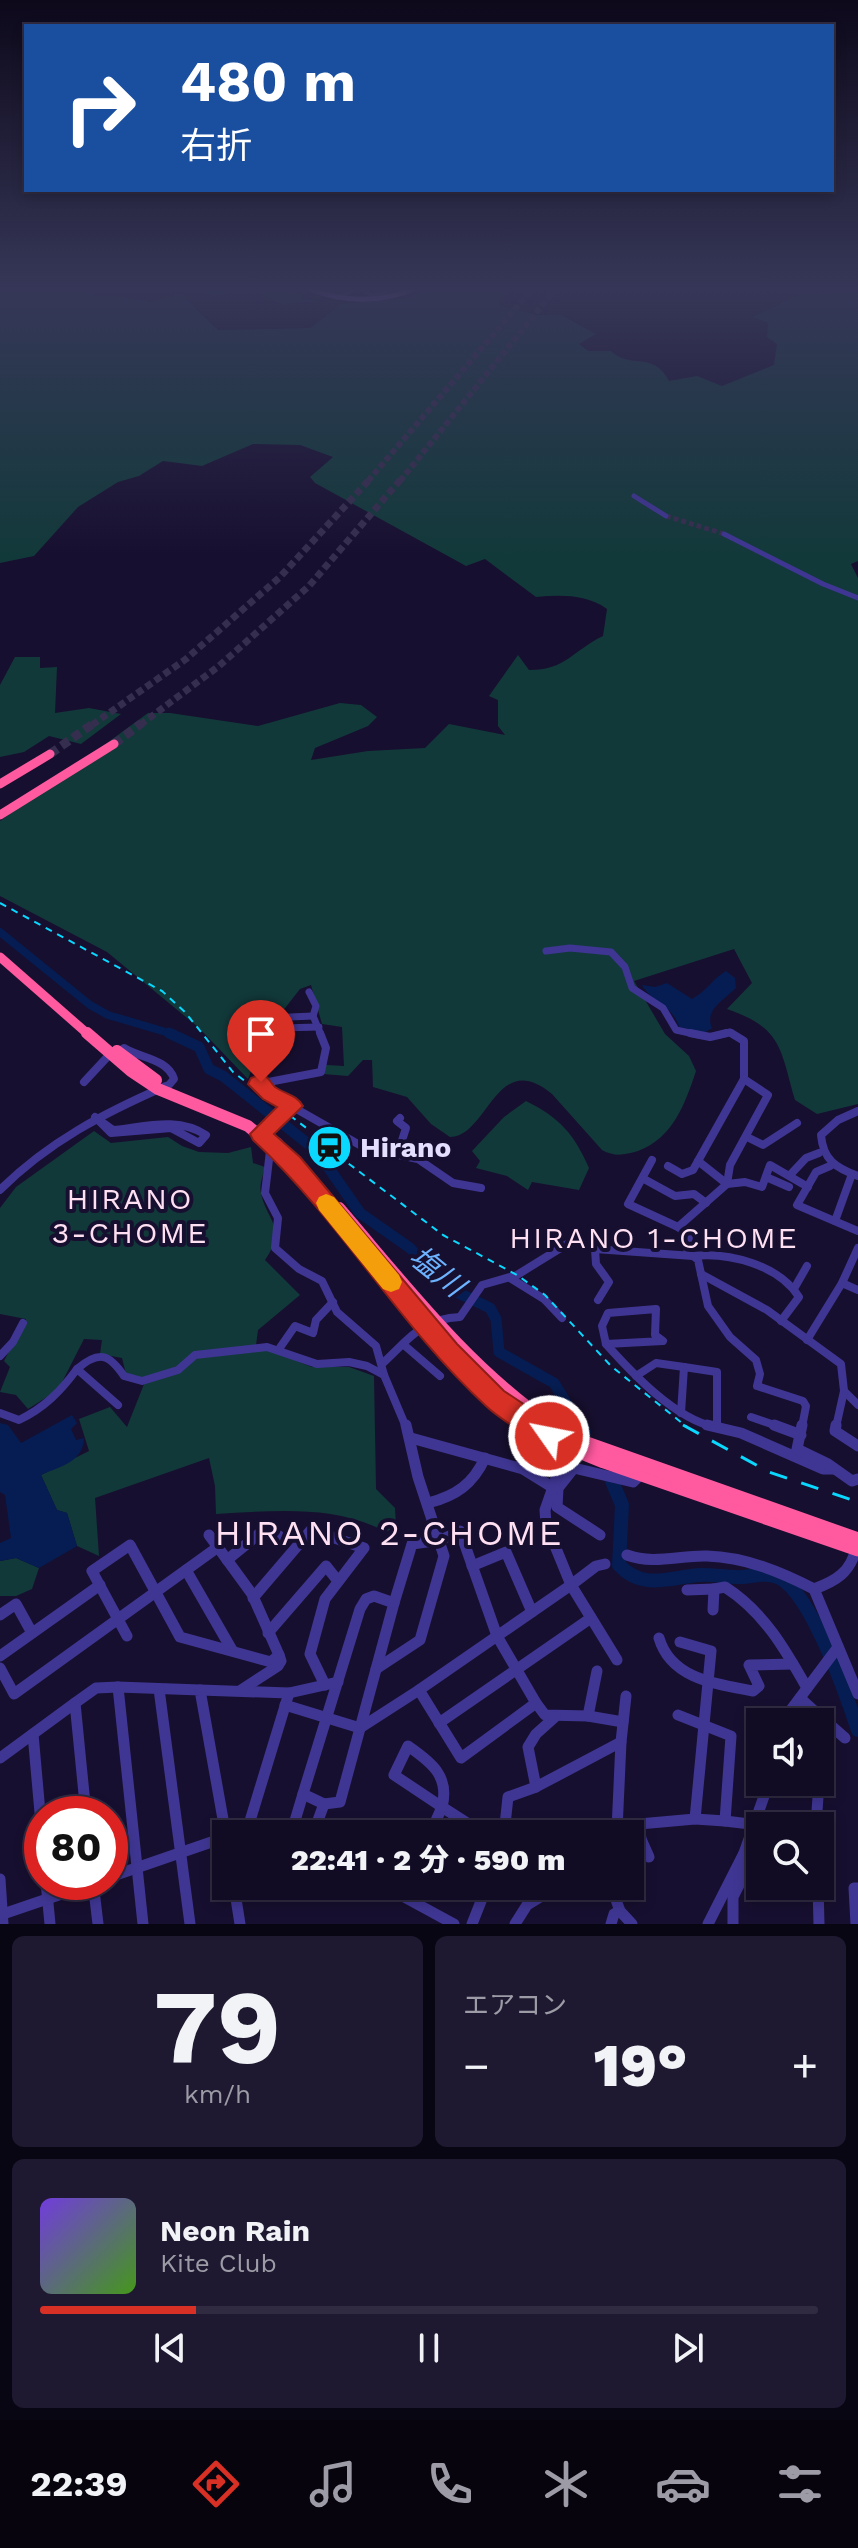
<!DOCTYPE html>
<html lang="ja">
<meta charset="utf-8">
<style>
:root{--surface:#110b23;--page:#1e1930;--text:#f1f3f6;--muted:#9c9ba6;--line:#302b41;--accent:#d93025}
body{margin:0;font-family:"Work Sans","Noto Sans JP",sans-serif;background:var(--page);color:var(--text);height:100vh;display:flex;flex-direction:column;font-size:30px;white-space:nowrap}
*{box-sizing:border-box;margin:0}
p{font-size:26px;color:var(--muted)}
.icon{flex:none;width:44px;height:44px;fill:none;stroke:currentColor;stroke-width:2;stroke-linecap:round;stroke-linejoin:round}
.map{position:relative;height:1924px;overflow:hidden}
.drawer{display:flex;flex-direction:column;gap:12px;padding:12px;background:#090613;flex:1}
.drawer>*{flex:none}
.banner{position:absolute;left:24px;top:24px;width:810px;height:168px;border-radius:0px;box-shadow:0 4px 12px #0003,0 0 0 2px var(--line);background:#1a4fa0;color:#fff;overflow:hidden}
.tools{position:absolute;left:746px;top:1708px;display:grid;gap:16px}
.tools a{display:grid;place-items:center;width:88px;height:88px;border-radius:0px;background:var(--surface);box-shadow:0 4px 12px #0003,0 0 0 2px var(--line);font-size:40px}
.speed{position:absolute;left:24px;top:1796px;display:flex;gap:16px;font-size:40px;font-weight:700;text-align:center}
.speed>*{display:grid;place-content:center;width:104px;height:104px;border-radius:50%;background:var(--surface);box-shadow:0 4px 12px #0003,0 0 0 2px var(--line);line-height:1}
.speed .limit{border:12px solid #d22;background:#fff;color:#111}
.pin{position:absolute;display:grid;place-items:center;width:68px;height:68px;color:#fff;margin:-82px -34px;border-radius:50% 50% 50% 0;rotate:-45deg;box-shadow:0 0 8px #0007}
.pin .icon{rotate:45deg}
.me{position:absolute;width:88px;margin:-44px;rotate:303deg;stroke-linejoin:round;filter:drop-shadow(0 0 6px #0008)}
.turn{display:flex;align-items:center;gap:28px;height:168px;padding:0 24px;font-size:36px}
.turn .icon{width:104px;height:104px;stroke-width:2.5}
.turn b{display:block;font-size:56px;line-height:68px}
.big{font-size:60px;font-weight:800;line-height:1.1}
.drawer .widget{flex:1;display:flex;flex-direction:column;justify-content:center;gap:12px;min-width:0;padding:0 28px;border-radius:12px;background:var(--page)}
.drawer .dial{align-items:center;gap:0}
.dial b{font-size:104px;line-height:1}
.song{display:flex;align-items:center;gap:24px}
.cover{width:96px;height:96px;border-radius:12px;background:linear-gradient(135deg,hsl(260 70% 55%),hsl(100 70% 35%))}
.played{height:8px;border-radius:4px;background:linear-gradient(90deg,var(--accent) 20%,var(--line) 20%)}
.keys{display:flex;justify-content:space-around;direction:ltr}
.heat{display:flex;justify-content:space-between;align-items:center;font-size:44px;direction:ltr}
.drawer .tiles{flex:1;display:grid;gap:12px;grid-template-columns:1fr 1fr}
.widget:last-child{grid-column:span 2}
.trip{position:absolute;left:212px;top:1820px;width:432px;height:80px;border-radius:0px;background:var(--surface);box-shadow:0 4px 12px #0003,0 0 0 2px var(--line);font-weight:800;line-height:80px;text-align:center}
.tab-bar{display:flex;height:128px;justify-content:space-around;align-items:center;background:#07040e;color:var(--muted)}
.tab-bar .icon{width:56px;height:56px}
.tab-bar .current{color:var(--accent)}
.tab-bar b{font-size:36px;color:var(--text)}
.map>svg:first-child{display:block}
.green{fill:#12393a}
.water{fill:#051d52}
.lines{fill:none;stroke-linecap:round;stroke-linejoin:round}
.stream{stroke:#051d52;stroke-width:2}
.river-far3{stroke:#051d52;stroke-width:5}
.river-far2{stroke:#051d52;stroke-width:8}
.river-far1{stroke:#051d52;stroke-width:11}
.river{stroke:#051d52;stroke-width:14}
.minor-tunnel{stroke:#362e4e;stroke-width:5;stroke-dasharray:5 3;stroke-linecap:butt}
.highway-tunnel-far2{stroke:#362e4e;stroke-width:6;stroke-dasharray:6 3;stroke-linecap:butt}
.highway-tunnel-far1{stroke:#362e4e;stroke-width:7;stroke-dasharray:7 4;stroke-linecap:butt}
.highway-tunnel{stroke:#362e4e;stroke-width:9;stroke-dasharray:9 5;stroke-linecap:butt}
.minor-far4{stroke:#3f3693;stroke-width:4}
.minor-far3{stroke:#3f3693;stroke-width:5}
.minor-far2{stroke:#3f3693;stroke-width:7}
.minor-far1{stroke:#3f3693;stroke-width:8}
.minor{stroke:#3f3693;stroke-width:11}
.major{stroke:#ce65ff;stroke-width:5}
.highway-far2{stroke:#ff599f;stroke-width:9}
.highway-far1{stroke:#ff599f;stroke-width:12}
.highway{stroke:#ff599f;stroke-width:15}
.rail-far1{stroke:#0ad8ff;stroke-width:2;stroke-dasharray:7 6;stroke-linecap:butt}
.rail{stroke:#0ad8ff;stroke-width:3;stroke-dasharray:18 15;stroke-linecap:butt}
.route{fill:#d93025;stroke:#8d1f18;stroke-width:2}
.slow{fill:#f59e0b}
.labels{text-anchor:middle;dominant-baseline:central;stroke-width:8;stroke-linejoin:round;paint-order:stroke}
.poi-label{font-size:28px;font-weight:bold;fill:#e4deff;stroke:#170f2f;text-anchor:start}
.neighbourhood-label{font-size:30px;letter-spacing:2px;fill:#ffe0f2;stroke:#170f2f}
.water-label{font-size:30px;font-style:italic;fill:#6cb2ff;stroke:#170f2f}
.near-neighbourhood-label{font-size:36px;letter-spacing:2px;fill:#ffe0f2;stroke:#170f2f}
</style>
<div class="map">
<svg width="858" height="1924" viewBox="0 0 858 1924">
<rect width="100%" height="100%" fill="#170f2f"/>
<g class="green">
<path d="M 0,287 L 83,287 L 93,290 L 92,296 L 114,296 L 151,302 L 181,294 L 218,330 L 310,328 L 341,304 L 408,298 L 435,287 L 476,287 L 482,291 L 497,287 L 517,287 L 500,298 L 499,305 L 537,315 L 560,314 L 596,334 L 579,344 L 588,351 L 611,351 C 631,370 653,350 669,381 L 697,376 L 722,386 L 774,365 L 777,344 L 767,337 L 768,323 L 752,317 L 797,296 L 858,289 L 858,561 L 851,564 L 858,578 L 858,1104 L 817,1114 L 795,1100 C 780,1048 782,1028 727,1009 L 752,983 L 734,949 L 634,981 L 665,1034 L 689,1056 L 696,1071 C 685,1104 673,1138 638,1151 C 624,1155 615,1157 602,1150 L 552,1094 C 496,1047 488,1137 450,1137 L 431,1124 L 407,1097 L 373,1087 L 372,1060 L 363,1060 L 348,1076 L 323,1074 L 326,1065 L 344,1066 L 342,1027 L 322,1024 L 311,985 L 300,989 L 271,1026 L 282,1031 L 283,1061 L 255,1061 L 248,1079 L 198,1027 L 107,952 L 0,896 L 0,821 L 148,713 L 170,713 L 258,726 L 340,703 L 361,705 L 377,717 L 368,726 L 315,748 L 311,760 L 368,751 L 425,748 L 449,724 L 505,735 L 498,726 L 498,700 L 489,696 L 518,655 L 529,670 C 566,670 572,651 603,636 L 607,609 C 586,594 561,595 536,597 L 485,559 L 466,566 L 315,483 L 310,477 L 333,457 L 300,445 L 253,444 L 202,466 L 163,461 L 139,476 L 118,482 L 78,507 L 34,556 L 0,563 Z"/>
<polygon points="204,287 298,290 292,294 303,294 301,299 324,301 282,304 259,293 235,292 213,296 203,290"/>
<polygon points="15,657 40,657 40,668 57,667 55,713 89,708 121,714 81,744 49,736 24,752 0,757 0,685"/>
<path d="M 526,1101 C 560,1118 574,1134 589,1168 L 579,1190 L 532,1182 L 528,1190 L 507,1176 L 476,1168 L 480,1161 L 472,1151 L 504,1117 Z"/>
<path d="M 94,1131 L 111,1143 L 168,1137 L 182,1146 L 199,1152 L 228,1153 L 251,1147 L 253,1163 L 265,1167 C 263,1175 259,1186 261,1193 C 266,1220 288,1227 265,1260 L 300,1295 L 258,1330 L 256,1345 L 312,1367 L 349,1367 L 374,1376 L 376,1489 L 395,1508 L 396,1526 L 386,1532 C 335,1504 272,1511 216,1514 L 215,1486 L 209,1458 L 95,1498 L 99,1556 L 77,1546 L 67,1513 L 57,1510 L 41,1475 L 89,1451 L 79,1419 L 110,1407 L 127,1427 L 146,1379 L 126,1374 L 122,1358 L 100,1354 L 102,1340 L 84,1339 L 58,1390 L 28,1409 L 16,1395 L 0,1392 L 10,1367 L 4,1361 L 26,1319 L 0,1314 L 0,1208 L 16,1187 Z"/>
<polygon points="16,1558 39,1568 32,1589 16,1596 0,1596 0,1561"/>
</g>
<g class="water">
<path d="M 726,971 L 735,978 L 736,988 C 724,1000 704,1010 712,1028 L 704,1033 L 679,1027 C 673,1005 652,1003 642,985 L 655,987 L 667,983 L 692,999 C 708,990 712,979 726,971 Z"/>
<path d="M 72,1415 L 77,1423 L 71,1429 L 76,1440 L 84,1438 C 83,1463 60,1466 41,1475 L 57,1510 L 67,1513 L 77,1546 L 39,1568 L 16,1558 L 0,1561 L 0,1543 L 11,1538 L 5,1495 L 0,1492 L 0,1423 L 8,1425 L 21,1443 Z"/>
</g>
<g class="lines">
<polyline class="stream" points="753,287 806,294 836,287"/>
<polyline class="river-far3" points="834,287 839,287"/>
<polyline class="river-far2" points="0,932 90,1005 108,1015 176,1035"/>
<polyline class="river-far1" points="169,1033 199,1047 209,1069 223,1076 317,1151 360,1213 410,1248 450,1289 490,1308 496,1319 499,1352 554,1383 581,1427"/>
<g class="river">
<polyline points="580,1425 584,1432"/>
<path d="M 612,1481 L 622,1505 L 619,1565 C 643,1591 670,1577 700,1575 C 714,1574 729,1578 743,1577 C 755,1576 768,1572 780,1578 C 812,1596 846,1694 858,1730"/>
</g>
<polyline class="minor-tunnel" points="666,516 724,534"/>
<g class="highway-tunnel-far2">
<polyline points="368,481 534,287"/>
<polyline points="400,481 557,287"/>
</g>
<g class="highway-tunnel-far1">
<polyline points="92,725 186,659 280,577 370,479"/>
<polyline points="140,725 219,666 309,586 401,479"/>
</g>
<g class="highway-tunnel">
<polyline points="114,744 142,723"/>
<polyline points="50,754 94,723"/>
</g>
<g class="minor-far4">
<polyline points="358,287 373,296 399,287"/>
<polyline points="337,298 359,287"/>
</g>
<g class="minor-far3">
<polyline points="634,496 666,516"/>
<polyline points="724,534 823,584 858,598"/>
</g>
<g class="minor-far2">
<polyline points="546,951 570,948 611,952 625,967 632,988 663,1008 676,1030 699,1035"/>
<polyline points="309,992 316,1006 313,1016 321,1035"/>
<polyline points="290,1017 313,1016"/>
<polyline points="280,1028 319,1027"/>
<polyline points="719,1035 730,1032 734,1035"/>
</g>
<g class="minor-far1">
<polyline points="320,1033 326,1048 321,1072 258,1084 270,1094 365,1148 418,1159 453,1183 481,1188"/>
<polyline points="690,1033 710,1037 727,1033"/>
<polyline points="731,1033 744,1041 744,1079 698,1161 727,1184 745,1182 762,1187 770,1165 808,1187"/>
<path d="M 118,1052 L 124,1048 C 140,1058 168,1059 174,1079 L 168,1086"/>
<polyline points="84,1082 111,1053"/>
<path d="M 858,1111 L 838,1120 L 821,1135 C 823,1160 836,1168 858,1176"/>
<path d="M 95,1117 L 113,1130 C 145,1127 177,1116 206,1135 L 199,1143 L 171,1128 L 111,1133 Z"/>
<polyline points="260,1134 293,1106"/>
<polyline points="747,1137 763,1145 797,1123"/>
<polyline points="279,1142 270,1151 265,1193 278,1218 275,1248 299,1269 322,1281 337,1312 376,1346 384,1375 406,1427"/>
<polyline points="397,1156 406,1128 397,1121 400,1118"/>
<polyline points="652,1160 628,1204 678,1227"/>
<polyline points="668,1166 682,1174 693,1170 698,1161"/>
<polyline points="830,1166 816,1172 797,1205 858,1231"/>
<polyline points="790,1175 806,1158 819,1153"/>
<polyline points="766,1177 789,1187"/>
<polyline points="644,1179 675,1196 694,1194 706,1203"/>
<path d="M 0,1190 C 48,1142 104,1113 166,1086"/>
<polyline points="835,1221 852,1174"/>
<polyline points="595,1249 596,1264 609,1282 598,1300"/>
<polyline points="687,1255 689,1236 678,1227 727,1184 730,1165 768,1095 744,1079"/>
<path d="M 693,1256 C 729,1252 779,1265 799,1297 L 781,1321"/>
<polyline points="701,1274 767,1310 841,1364 844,1391 858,1405"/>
<polyline points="510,1278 544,1299 562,1318"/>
<polyline points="842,1283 858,1290"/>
<polyline points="795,1287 807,1266"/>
<polygon points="656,1309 655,1335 663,1341 606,1344 602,1326 608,1313"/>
<polyline points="807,1340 842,1283 858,1248"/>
<path d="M 606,1344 C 632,1373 675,1419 715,1427"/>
<polyline points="404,1345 440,1376"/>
<polyline points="279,1349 295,1326 313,1333 316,1320 333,1302"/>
<polyline points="0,1356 13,1342 23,1323"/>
<path d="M 383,1363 C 410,1338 421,1319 460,1317 L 482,1285 L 517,1275 L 572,1241 L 595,1249 L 693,1256 L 698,1260 L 708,1306 L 730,1337 L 756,1360 L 760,1374 L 757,1386 L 803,1401 L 806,1406 L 802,1427"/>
<path d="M 77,1369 C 99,1350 109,1354 124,1376 L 142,1381 L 178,1370 L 195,1355 L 267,1347 L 317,1364 L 349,1362 L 367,1366 L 384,1375"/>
<polyline points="636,1376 656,1363 684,1367"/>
<path d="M 0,1413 L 19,1420 C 44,1408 61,1391 77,1369 L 118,1405"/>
<polyline points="681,1413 684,1367 717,1372 717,1427"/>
<polyline points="751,1417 780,1427"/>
<polyline points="836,1427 844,1391"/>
</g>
<g class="minor">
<polyline points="707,1425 741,1433 823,1469 834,1469"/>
<polyline points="774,1425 801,1435"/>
<polyline points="802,1425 797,1449 828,1464 852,1481 858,1479"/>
<polyline points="836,1425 835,1431 858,1446"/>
<polyline points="532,1430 554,1461 561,1465 633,1482 641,1474"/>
<polyline points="411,1438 523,1469 552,1487"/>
<polyline points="573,1469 558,1488 557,1507 600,1535"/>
<path d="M 428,1503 C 456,1496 473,1484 485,1458"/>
<path d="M 856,1548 C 851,1572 836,1581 814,1589 L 858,1694"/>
<path d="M 627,1555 C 654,1565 680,1555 707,1556 C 745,1557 781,1572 814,1589"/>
<polyline points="227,1560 260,1533 279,1536"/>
<polyline points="605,1564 596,1566 571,1585 617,1660"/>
<polyline points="472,1566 506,1552 532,1612"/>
<polyline points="186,1570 232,1650"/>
<polyline points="687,1590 714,1589"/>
<polygon points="374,1596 394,1603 340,1802 324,1804 303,1794 360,1609 366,1599"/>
<polyline points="253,1598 311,1530 364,1548 325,1599 310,1654 325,1685"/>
<path d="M 713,1610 L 714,1589 L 725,1587 C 764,1612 785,1649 807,1688"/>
<polyline points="0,1615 16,1604 32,1633"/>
<polyline points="268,1633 326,1566 338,1581"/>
<polyline points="127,1636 92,1571 130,1545 180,1637 271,1662 279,1655 252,1594 209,1535"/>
<path d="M 659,1638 C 671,1679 716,1684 753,1691 L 759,1686 L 749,1665 L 793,1664"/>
<polyline points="0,1656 100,1585"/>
<polyline points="0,1668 14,1694 218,1547"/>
<polyline points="376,1669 420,1640 444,1556 418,1477 406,1425"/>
<polyline points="597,1671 588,1716 623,1722"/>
<polyline points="118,1687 200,1690 226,1836"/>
<polyline points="159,1689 190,1924"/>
<polyline points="200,1690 289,1693 338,1682"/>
<polyline points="241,1690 278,1666 281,1661 279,1655"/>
<polyline points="419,1690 571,1585 546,1524 545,1510 567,1447"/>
<polyline points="800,1698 820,1716 820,1774"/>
<polyline points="75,1703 96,1688 118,1687 143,1924"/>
<polyline points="536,1703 545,1715 588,1716"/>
<polyline points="285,1705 360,1728 419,1690 461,1758 536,1703 497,1636 460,1531 441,1540 412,1544 394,1603"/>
<polyline points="678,1715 731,1736 725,1821 695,1819"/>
<polyline points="820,1716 845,1738"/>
<polyline points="785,1722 787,1715 838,1647"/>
<polyline points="439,1723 591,1618"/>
<polyline points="33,1734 42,1835"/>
<polyline points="621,1742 626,1696"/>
<path d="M 408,1746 C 431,1762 450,1776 442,1807 L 394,1775 Z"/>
<polyline points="0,1758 75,1703 86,1814"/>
<polyline points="536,1787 528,1747 536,1734 555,1717"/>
<polyline points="442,1807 484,1834"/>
<polyline points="725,1821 766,1826"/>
<polyline points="639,1824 641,1839 649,1857"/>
<polyline points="617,1826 695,1819 711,1651 680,1642"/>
<polyline points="816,1826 819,1782"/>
<polyline points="246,1834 289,1693"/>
<polyline points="291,1834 303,1794"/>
<polyline points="313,1834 324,1804"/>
<polyline points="430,1834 442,1807"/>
<polyline points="504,1834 508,1797 536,1787 621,1742 617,1830 586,1834"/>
<polyline points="630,1860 641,1839"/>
<polyline points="110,1877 226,1837"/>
<polyline points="0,1879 3,1924"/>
<polyline points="46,1882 50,1924"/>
<polyline points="93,1882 98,1924"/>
<polyline points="234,1886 240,1924"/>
<polyline points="384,1886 454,1924"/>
<polyline points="611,1886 620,1911 632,1924"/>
<polyline points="818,1886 819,1924"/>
<polyline points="0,1915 97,1882"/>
<polyline points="472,1924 487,1886"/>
<polyline points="515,1924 527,1905 558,1886"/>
<polyline points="611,1924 614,1914 620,1911"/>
<polyline points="708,1924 744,1853 769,1782"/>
<polyline points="733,1924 733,1897 743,1877 744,1853 760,1859"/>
<polyline points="856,1924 854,1888 858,1888"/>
</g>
<path class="major" d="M 305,287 C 343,303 380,304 418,287"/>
<g class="highway-far2">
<polyline points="0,784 50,754"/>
<polyline points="0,815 114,744"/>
<polyline points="0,957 89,1035"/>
</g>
<g class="highway-far1">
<polyline points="87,1033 131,1071 158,1089 248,1126 293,1164 449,1352 496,1400 534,1427"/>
<polyline points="117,1051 156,1080"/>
<path d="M 339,1208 C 406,1286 469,1369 555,1427"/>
</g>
<g class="highway">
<polyline points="530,1425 567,1446 604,1461 858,1549"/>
<polyline points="552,1425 570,1438 858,1540"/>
</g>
<g class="rail-far1">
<polyline points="0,903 162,991 185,1012 233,1072 309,1130"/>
<polyline points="328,1148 443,1235 517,1275 545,1295 611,1366 687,1427"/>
</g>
<polyline class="rail" points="683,1425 769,1472 858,1502"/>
</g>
<linearGradient id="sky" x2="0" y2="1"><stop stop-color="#0d081a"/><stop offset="0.52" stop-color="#363758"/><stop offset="1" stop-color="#363758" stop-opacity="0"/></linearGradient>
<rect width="858" height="556" fill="url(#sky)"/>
<path class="route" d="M 261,1074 C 270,1077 269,1081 275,1087 C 285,1094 297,1095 303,1106 L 274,1134 L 300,1157 L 457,1344 L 504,1391 L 558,1427 L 561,1436 L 558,1444 L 549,1448 L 541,1444 C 523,1432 502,1421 486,1406 C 399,1326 340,1220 253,1140 L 250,1134 L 277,1107 L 263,1099 L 248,1084 L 251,1078 Z"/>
<polygon class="slow" points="326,1194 334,1197 399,1275 402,1282 399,1289 391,1292 383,1289 319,1210 316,1203 319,1197"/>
<defs>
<symbol id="station-disc" viewBox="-11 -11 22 22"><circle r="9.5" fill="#0ad8ff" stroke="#170f2f"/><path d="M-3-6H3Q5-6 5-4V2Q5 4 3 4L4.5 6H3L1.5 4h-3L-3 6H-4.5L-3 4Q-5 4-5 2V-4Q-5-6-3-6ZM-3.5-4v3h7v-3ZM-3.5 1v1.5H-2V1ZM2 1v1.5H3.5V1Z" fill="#111"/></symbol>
</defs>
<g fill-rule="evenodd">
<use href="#station-disc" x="304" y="1122" width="51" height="51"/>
</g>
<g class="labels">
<g class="poi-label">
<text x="360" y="1147">Hirano</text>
</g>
<g class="neighbourhood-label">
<text x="130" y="1198">HIRANO<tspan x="130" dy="34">3-CHOME</tspan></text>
<text x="654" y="1237">HIRANO 1-CHOME</text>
</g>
<g class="water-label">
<text transform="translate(437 1271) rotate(39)">塩川</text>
</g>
<g class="near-neighbourhood-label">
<text x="389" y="1533">HIRANO 2-CHOME</text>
</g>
</g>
</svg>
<div class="tools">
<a><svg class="icon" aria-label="sound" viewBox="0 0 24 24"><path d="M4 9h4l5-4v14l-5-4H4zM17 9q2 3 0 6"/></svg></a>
<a><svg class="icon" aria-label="search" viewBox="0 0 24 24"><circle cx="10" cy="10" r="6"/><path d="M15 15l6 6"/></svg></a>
</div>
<div class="speed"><div class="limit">80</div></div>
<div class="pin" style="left:261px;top:1082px;background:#d93025"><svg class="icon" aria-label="arrive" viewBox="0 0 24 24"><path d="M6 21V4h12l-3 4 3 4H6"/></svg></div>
<svg class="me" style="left:549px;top:1436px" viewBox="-20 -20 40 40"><circle r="17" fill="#d93025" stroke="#fff" stroke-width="3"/><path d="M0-11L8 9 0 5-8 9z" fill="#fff"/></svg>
<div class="trip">22:41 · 2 分 · 590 m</div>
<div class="banner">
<div class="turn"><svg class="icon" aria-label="right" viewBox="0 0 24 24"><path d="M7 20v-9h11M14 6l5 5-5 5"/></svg><div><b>480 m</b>右折</div></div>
</div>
</div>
<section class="drawer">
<div class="tiles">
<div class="widget dial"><b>79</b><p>km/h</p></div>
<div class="widget"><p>エアコン</p>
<div class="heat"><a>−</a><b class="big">19°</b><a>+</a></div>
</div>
<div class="widget">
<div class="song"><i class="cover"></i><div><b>Neon Rain</b><p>Kite Club</p></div></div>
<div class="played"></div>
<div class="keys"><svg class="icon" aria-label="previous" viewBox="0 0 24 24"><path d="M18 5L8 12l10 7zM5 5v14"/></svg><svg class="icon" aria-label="pause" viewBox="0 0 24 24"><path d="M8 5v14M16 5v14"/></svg><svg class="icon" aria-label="next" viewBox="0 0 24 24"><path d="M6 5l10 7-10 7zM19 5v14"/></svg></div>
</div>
</div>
</section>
<nav class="tab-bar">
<b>22:39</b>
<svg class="icon current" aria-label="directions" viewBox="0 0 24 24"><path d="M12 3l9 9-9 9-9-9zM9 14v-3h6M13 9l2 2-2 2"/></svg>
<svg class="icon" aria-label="music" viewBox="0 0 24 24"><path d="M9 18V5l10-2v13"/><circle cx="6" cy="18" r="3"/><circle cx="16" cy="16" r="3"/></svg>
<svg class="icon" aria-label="phone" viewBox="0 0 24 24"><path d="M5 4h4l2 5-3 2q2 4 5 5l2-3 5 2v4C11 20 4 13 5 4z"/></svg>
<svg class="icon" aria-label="climate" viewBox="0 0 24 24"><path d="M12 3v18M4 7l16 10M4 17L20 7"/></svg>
<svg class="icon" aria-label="car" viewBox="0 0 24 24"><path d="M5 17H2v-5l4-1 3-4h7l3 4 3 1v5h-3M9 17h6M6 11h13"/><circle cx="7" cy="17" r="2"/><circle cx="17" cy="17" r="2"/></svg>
<svg class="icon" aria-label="filters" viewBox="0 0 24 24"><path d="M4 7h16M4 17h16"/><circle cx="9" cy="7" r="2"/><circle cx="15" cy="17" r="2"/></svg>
</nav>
